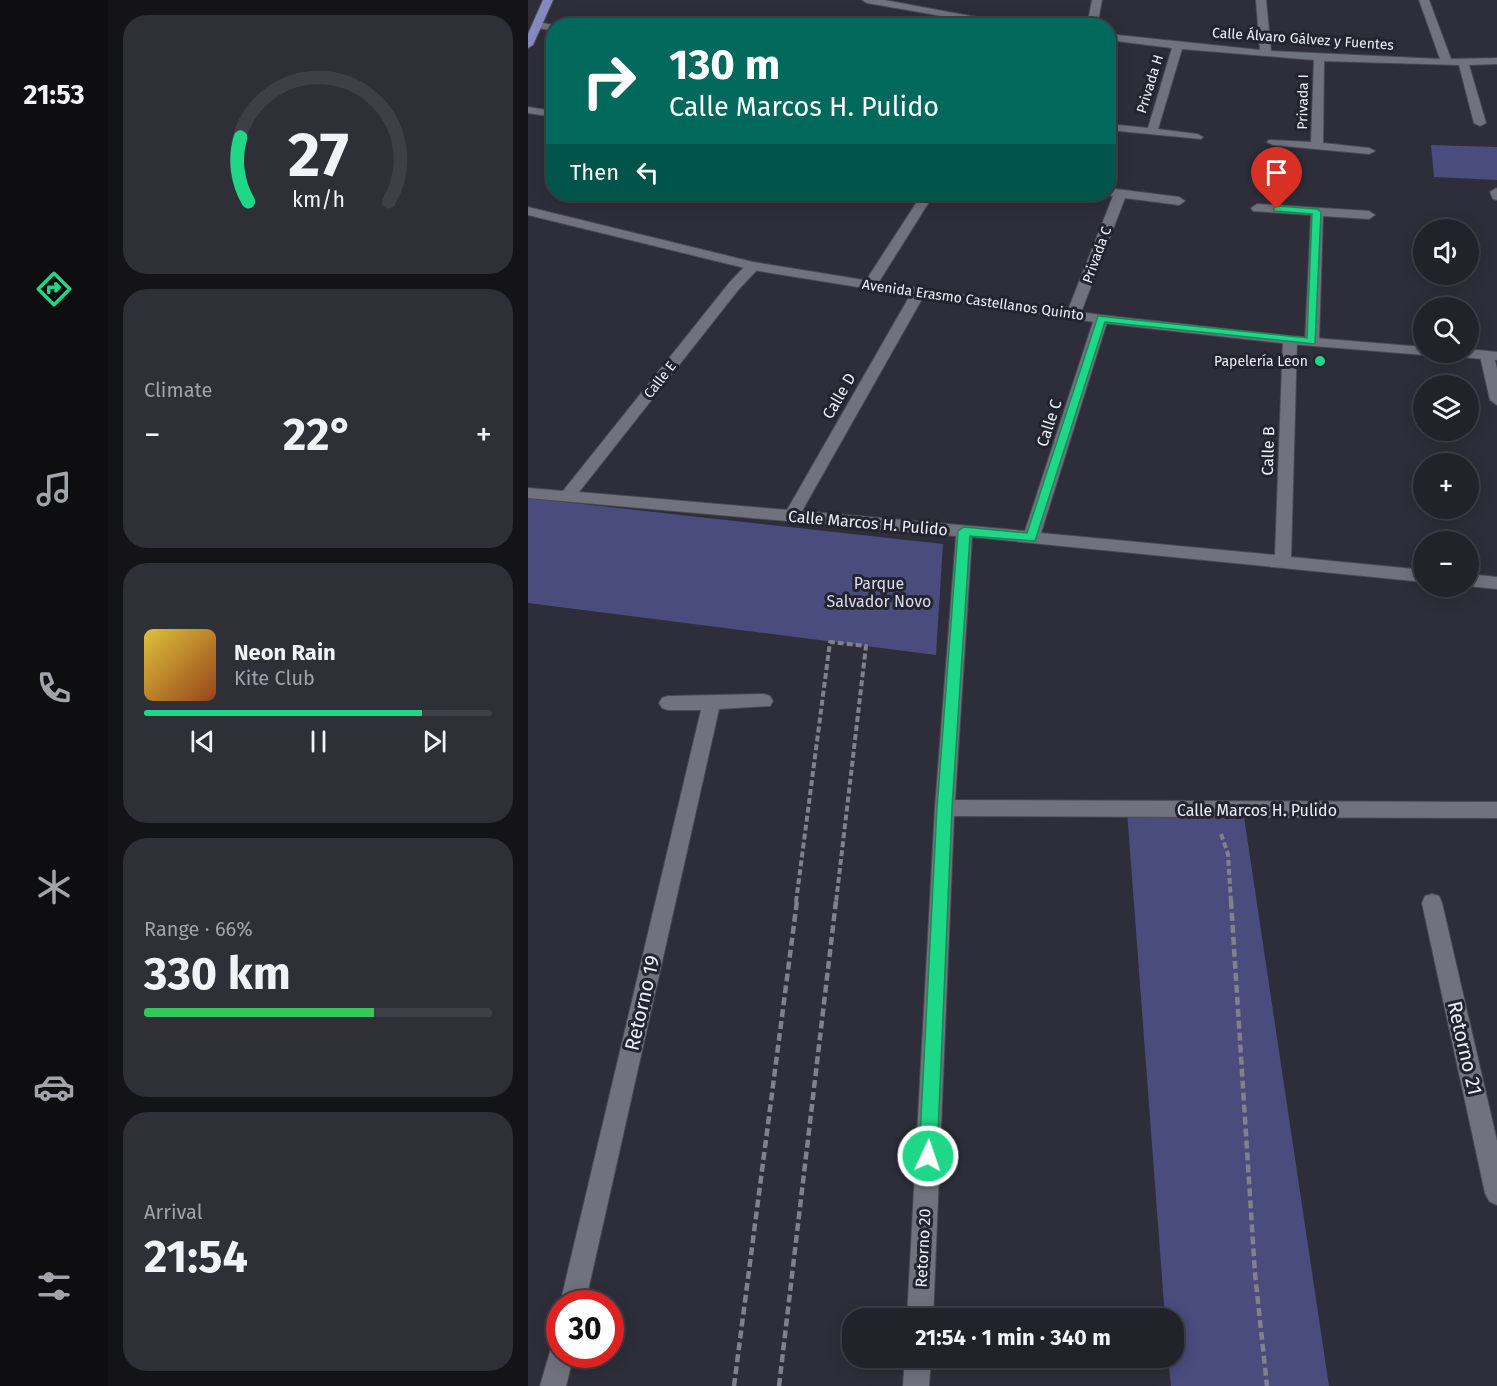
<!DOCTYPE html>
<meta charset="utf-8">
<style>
:root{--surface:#22222b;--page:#2e2f37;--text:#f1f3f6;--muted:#a2a4a9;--line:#3f3f47;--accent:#1ed888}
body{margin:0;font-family:"Fira Sans",sans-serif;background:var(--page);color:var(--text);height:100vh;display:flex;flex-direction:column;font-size:22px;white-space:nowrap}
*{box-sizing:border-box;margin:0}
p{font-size:20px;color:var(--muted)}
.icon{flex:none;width:33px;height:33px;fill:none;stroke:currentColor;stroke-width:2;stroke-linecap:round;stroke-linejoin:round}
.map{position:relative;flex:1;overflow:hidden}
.sheet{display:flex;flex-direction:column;gap:15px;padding:15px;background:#131318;width:420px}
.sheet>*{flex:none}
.guide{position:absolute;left:18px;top:18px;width:570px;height:183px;border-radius:24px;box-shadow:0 3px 15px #0003,0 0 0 2px var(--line);background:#00695c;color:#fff;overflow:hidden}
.tools{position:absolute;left:885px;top:219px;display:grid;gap:12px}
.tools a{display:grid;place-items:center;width:66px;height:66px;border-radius:50%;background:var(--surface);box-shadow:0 3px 15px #0003,0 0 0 2px var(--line);font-size:30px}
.speed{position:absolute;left:18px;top:1290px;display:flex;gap:12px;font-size:30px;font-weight:700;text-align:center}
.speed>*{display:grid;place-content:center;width:78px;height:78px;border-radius:50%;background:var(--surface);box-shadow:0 3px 15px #0003,0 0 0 2px var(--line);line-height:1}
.speed .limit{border:9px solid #d22;background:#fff;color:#111}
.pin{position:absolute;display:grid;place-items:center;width:51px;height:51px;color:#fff;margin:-62px -26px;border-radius:50% 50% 50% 0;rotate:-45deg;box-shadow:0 0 6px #0007}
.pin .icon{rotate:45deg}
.me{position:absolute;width:66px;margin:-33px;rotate:3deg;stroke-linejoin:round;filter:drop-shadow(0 0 4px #0008)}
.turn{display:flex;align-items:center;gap:21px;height:126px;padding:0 24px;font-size:27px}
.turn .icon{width:78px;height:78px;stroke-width:2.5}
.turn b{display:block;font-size:42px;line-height:51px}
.then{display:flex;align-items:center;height:57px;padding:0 24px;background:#0003;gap:12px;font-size:22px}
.big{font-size:45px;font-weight:700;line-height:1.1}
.sheet .card{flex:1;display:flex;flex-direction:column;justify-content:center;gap:9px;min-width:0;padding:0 21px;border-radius:24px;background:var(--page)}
.sheet .dial{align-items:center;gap:0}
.dial svg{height:156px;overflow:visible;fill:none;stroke:var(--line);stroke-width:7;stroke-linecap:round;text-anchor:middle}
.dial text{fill:var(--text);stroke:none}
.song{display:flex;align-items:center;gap:18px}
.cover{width:72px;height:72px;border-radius:9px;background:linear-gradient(135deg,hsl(50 70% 55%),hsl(20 70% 35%))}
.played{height:6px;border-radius:3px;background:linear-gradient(90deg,var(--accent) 80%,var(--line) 80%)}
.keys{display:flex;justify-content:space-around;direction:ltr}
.heat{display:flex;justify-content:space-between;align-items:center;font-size:33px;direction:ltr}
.charge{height:9px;border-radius:4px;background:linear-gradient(90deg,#34c759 66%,var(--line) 0)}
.trip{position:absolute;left:314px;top:1308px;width:342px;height:60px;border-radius:24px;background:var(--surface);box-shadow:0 3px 15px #0003,0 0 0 2px var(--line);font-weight:700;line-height:60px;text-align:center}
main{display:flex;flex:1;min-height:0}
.menu{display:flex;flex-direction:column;width:108px;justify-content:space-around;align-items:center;background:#0e0e11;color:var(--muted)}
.menu .icon{width:42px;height:42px}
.menu .selected{color:var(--accent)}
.menu b{font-size:27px;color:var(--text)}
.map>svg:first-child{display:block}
.green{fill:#494c7d}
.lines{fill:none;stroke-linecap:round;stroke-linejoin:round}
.street-casing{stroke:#494a53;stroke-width:2}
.secondary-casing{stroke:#494a53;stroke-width:2}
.primary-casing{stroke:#494a53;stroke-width:2}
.path-far1{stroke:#80818a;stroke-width:4;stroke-dasharray:6 3;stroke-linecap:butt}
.path{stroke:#80818a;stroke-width:4.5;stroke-dasharray:8 4;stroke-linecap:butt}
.street{fill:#70727e;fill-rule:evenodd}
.secondary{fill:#70727e;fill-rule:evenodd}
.primary{fill:#8689bf;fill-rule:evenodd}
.route{fill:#1ed888;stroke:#148c58;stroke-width:1.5}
.poi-dot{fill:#1ed888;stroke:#23242f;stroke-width:2}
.labels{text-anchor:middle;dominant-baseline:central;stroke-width:6;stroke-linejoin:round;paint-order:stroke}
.far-street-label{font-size:14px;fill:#edeef6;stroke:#23242f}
.far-poi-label{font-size:14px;fill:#edeef6;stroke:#23242f;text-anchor:end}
.street-label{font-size:16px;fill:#edeef6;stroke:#23242f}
.park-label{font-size:16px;fill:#daddf2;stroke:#23242f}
.near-street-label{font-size:20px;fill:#edeef6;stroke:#23242f}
</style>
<main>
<nav class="menu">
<b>21:53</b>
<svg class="icon selected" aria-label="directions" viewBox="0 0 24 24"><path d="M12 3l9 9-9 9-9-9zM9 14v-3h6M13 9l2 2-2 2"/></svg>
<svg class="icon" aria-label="music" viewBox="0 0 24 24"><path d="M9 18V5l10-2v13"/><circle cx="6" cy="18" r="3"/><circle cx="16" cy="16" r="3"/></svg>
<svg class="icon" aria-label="phone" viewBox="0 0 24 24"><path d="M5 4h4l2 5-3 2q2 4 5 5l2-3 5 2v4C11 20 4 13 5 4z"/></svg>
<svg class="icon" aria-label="climate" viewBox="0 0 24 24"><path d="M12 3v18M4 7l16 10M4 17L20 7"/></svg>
<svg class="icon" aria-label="car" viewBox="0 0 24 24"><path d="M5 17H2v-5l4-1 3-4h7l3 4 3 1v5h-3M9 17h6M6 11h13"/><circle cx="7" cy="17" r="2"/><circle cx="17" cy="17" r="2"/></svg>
<svg class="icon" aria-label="filters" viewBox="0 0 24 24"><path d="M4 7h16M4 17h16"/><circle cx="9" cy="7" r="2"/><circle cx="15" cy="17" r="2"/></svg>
</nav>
<section class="sheet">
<div class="card dial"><svg viewBox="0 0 100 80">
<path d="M14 69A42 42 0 1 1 86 69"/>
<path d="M14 69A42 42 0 0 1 10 36" stroke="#1ed888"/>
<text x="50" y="56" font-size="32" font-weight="700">27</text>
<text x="50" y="72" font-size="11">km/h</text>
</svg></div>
<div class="card"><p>Climate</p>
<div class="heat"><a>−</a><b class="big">22°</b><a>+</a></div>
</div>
<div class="card">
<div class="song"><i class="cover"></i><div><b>Neon Rain</b><p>Kite Club</p></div></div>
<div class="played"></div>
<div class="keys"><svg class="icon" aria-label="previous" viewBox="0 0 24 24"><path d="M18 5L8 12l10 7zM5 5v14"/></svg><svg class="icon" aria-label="pause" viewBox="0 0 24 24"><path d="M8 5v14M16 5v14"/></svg><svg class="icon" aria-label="next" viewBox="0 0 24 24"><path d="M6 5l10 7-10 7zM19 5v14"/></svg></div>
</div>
<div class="card"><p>Range · 66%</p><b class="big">330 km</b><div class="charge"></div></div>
<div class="card"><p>Arrival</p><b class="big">21:54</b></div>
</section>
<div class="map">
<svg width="969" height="1386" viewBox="0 0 969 1386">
<rect width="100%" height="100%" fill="#2d2e39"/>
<g class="green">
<polygon points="903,145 969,147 969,180 906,177"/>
<polygon points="0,498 415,544 408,655 0,603"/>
<polygon points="715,810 801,1386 643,1386 640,1358 645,1358 645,1318 637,1318 599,811"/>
</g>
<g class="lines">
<defs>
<g id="street">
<polygon points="334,0 356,0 497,26 471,26 339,3"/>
<polygon points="564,0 574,0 569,26 559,26"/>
<polygon points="728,0 738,0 743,51 912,59 891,0 901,0 923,59 969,58 969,64 941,65 958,123 952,126 946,123 931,65 796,61 795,143 841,148 847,151 841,154 745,145 739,142 741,140 783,142 786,60 654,49 630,129 669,134 675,137 673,139 580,130 580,124 620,128 644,48 580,40 580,34 732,50"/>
<polygon points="9,22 26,25 28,26 26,26 26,31 5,27 4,25"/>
<polygon points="0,107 26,111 26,117 0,113"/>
<polygon points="580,188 651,197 657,201 651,205 597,198 552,315 550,318 540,318 538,315 585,196 575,194 580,194"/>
<polygon points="968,188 969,189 969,200 965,199 962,192"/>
<polygon points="394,194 406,194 347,288 337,288 335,285"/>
<polygon points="729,204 841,211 847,215 841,219 795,216 791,341 789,344 779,344 777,341 783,215 725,211 723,208"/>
<polygon points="225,262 231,266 230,269 211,289 51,492 259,510 384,292 391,288 398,292 274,511 497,531 566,319 573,315 580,319 513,533 747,555 755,340 762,336 769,340 763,557 896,570 896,582 444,537 427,800 969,802 969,818 426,816 405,1318 379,1318 407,808 428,536 0,498 0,488 35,491 201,283 220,263"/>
<polygon points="959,352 966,356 969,369 969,405 962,400 952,356"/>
<polygon points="940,574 969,577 969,589 940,586"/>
<polygon points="236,694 242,696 245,701 242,706 191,709 57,1304 32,1304 173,710 140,710 134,708 131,703 134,698 140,696"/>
<polygon points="904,894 911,896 914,903 969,1141 969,1205 961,1201 957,1193 894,903 897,896"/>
<polygon points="32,1342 32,1354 46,1354 38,1386 12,1386 24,1345"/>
<polygon points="377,1358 403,1358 401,1386 375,1386"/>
</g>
<g id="secondary">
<polygon points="0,207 225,262 342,281 573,315 762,336 896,347 896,352 902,352 896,355 762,344 573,323 342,289 225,270 0,215"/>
<polygon points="940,349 969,352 969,360 918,356 911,352 940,352"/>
</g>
<polygon id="primary" points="15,0 25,0 5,45 0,48 0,34"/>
</defs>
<use href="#street" class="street-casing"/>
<use href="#secondary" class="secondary-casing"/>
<use href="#primary" class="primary-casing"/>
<g class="path-far1">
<polyline points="693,834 700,854 703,902"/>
<polyline points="268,902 302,642 338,646 308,902"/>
</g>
<g class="path">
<polyline points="703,901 727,1274 739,1386"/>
<polyline points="206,1386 269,901"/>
<polyline points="251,1386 308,901"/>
</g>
<use href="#street" class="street"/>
<use href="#secondary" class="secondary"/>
<use href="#primary" class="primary"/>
</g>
<polygon class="route" points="749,206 789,209 793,212 787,344 577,322 507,541 442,536 424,808 409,1156 406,1163 400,1165 393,1163 391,1156 409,808 430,531 436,527 499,533 570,316 779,338 784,214 746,211 746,207"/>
<circle class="poi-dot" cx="792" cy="361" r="6"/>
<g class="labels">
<g class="far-street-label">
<text transform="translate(775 39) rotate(4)">Calle Álvaro Gálvez y Fuentes</text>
<text transform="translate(622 84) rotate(-73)">Privada H</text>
<text transform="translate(775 102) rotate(-89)">Privada I</text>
<text transform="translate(569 255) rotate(-70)">Privada C</text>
<text transform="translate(445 300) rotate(8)">Avenida Erasmo Castellanos Quinto</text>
<text transform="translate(132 380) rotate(-52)">Calle E</text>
</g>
<g class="far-poi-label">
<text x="780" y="361">Papelería Leon</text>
</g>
<g class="street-label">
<text transform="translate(311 396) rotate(-60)">Calle D</text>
<text transform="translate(521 423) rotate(-72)">Calle C</text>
<text transform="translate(740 451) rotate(-88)">Calle B</text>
<text transform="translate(340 523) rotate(5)">Calle Marcos H. Pulido</text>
<text x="729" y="810">Calle Marcos H. Pulido</text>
<text transform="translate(395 1248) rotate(-87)">Retorno 20</text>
</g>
<g class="park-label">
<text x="351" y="583">Parque<tspan x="351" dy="18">Salvador Novo</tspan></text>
</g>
<g class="near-street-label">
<text transform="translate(114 1003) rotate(-77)">Retorno 19</text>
<text transform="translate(937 1048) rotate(77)">Retorno 21</text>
</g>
</g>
</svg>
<div class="tools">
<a><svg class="icon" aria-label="sound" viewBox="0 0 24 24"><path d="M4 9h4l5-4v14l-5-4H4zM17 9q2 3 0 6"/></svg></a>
<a><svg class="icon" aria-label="search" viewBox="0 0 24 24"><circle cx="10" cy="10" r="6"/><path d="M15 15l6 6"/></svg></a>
<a><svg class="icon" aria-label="layers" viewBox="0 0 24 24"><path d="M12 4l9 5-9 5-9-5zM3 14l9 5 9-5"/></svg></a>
<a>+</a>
<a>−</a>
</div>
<div class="speed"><div class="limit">30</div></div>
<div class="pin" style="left:749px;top:209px;background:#d93025"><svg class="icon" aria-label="arrive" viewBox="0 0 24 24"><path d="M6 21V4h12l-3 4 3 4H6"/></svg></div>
<svg class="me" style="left:400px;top:1156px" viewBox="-20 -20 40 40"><circle r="17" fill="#1ed888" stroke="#fff" stroke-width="3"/><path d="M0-11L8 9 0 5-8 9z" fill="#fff"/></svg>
<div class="trip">21:54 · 1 min · 340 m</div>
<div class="guide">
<div class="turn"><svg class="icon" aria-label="right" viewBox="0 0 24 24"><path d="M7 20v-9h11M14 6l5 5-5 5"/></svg><div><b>130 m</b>Calle Marcos H. Pulido</div></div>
<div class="then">Then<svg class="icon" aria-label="left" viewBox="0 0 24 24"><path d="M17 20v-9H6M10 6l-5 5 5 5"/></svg></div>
</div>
</div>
</main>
